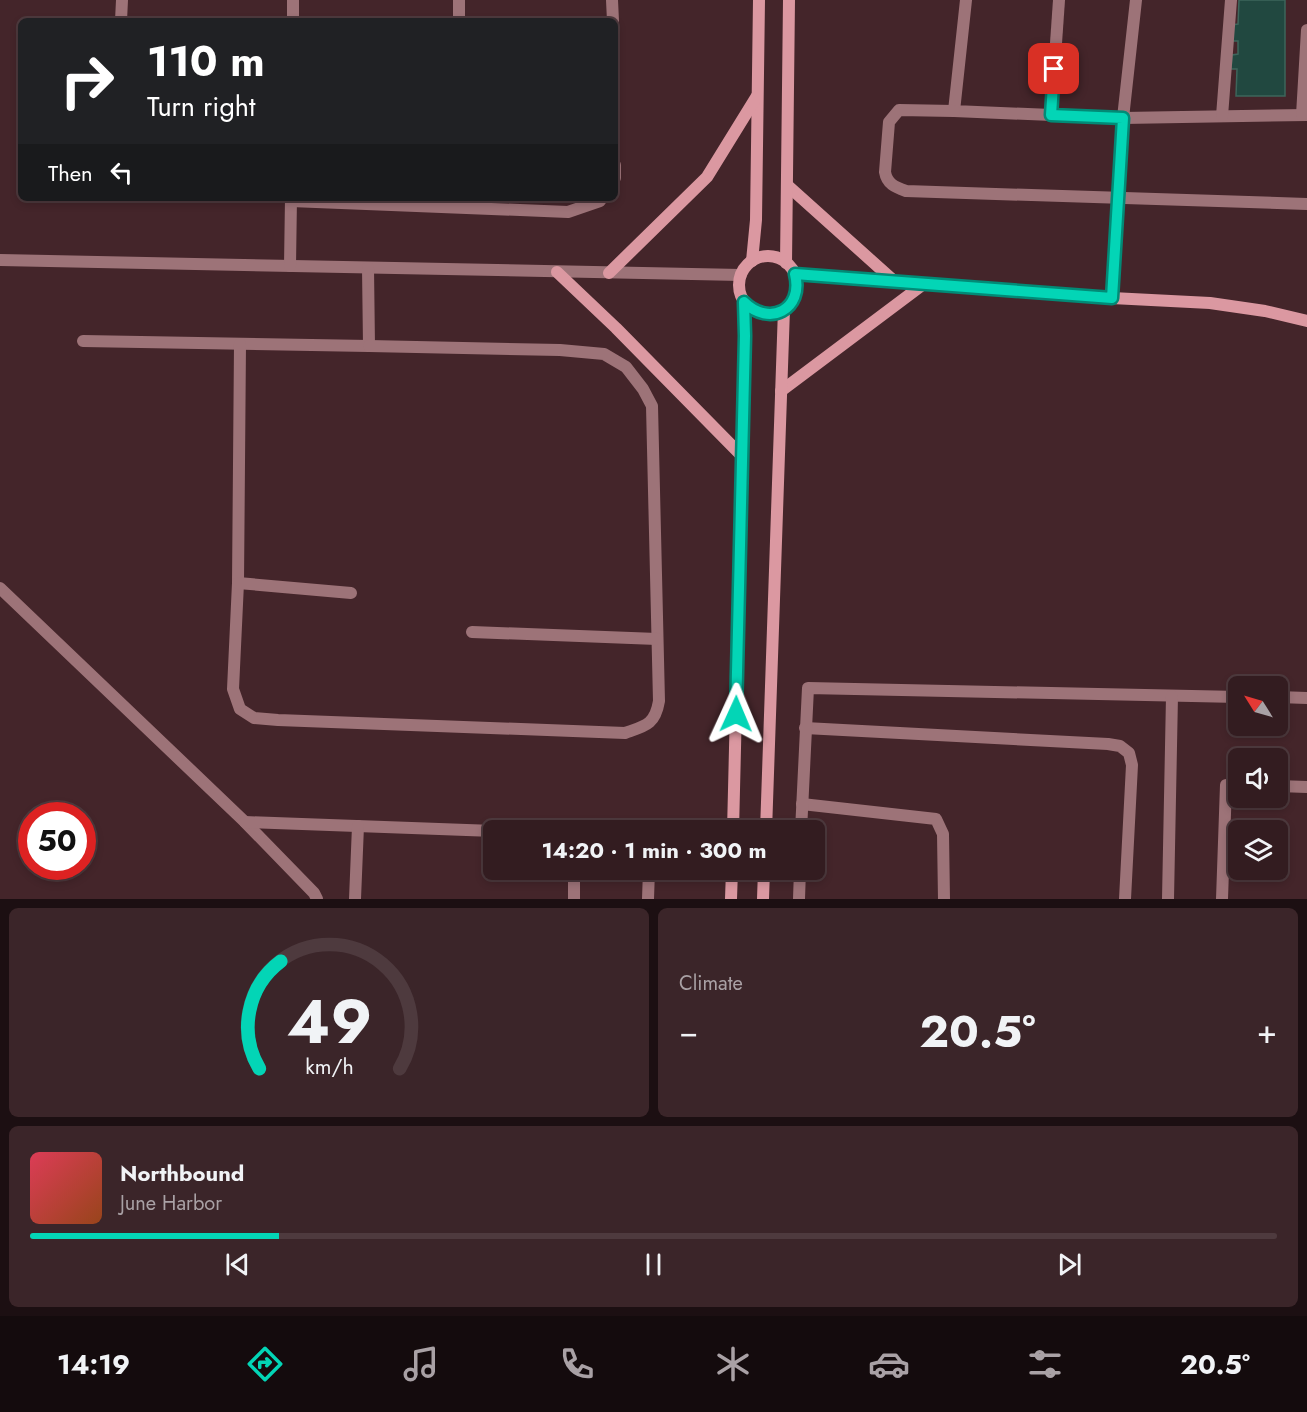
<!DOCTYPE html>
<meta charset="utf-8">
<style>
:root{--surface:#331c20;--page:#3b2529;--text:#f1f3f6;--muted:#a9a1a5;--line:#4e3a3e;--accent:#03d5b6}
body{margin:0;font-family:Jost,sans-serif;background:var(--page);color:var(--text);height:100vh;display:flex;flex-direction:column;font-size:22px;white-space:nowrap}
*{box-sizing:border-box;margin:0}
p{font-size:20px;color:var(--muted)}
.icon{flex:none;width:33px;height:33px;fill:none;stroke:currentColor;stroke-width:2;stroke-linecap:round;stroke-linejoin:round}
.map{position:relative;height:899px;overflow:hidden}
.side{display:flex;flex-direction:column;gap:9px;padding:9px;background:#1c0f12;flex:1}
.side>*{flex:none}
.hud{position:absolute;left:18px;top:18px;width:600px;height:183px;border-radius:9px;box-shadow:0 3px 9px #0003,0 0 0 2px var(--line);background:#202124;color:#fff;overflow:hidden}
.needle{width:39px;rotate:307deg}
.fabs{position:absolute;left:1228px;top:676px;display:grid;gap:12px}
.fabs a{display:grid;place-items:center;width:60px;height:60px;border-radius:9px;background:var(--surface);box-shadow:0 3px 9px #0003,0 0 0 2px var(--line);font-size:30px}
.speed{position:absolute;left:18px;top:802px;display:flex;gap:12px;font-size:30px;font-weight:700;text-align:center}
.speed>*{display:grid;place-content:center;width:78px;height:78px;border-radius:50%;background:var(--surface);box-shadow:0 3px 9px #0003,0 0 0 2px var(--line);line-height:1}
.speed .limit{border:9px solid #d22;background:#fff;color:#111}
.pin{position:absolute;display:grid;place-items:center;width:51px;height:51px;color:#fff;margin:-26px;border-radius:12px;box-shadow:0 3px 9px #0006}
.me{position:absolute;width:66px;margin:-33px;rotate:1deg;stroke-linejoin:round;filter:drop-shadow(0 0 4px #0008)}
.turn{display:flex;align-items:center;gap:21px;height:126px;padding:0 30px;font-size:27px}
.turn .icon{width:78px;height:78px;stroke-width:2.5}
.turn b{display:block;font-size:42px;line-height:51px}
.then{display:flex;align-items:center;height:57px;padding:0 30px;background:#0003;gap:12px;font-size:22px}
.big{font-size:45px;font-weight:700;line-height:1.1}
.side .widget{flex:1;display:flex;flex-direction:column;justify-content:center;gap:9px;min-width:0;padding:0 21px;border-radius:9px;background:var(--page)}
.side .dial{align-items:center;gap:0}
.dial svg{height:156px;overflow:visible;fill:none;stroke:var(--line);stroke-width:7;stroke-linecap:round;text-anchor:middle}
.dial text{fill:var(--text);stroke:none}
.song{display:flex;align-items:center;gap:18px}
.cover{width:72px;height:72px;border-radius:9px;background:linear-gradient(135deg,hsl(350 70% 55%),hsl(20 70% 35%))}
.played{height:6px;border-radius:3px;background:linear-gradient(90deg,var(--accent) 20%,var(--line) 20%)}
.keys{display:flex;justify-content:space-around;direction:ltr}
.heat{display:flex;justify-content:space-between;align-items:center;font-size:33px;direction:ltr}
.side .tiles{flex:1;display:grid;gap:9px;grid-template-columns:1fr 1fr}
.widget:last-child{grid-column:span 2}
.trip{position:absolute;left:483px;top:820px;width:342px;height:60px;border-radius:9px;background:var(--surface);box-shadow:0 3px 9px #0003,0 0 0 2px var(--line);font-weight:700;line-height:60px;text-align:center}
.dock{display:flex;height:96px;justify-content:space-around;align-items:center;background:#140b0d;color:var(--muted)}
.dock .icon{width:42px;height:42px}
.dock .selected{color:var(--accent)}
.dock b{font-size:27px;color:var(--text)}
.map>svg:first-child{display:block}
.building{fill:#214840;stroke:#3d655b;stroke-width:1.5}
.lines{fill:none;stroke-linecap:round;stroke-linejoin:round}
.street{stroke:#9d7378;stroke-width:12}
.secondary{stroke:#db98a1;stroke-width:12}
.route-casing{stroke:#028a76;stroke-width:15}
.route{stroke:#03d5b6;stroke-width:10}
</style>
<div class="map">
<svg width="1307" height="899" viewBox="0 0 1307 899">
<rect width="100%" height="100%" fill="#44252a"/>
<polygon class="building" points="1239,0 1285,0 1285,96 1236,96 1237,69 1231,69 1232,55 1238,54 1238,41 1231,41 1231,25 1238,24"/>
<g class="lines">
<g class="street">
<polyline points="612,0 613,21"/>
<polyline points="966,0 954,111 1123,118 1112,298"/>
<polyline points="1136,0 1123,118 1307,115"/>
<polyline points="121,21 122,0"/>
<polyline points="293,21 293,0"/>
<polyline points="459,21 459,0"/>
<path d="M 954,111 L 899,110 L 889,122 L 885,172 C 887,184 895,187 906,191 L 1307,204"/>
<polyline points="1051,115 1059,0"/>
<polyline points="1302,115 1307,30"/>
<polyline points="1222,116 1231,0"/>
<polyline points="615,165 615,178"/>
<polyline points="291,201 568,212 600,201 602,198"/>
<polyline points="0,260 741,275"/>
<polyline points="290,266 291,198"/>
<polyline points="83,341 369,346 368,268"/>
<path d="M 240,344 L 238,583 L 233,689 L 240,709 L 254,718 L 278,720 L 625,733 C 645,726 655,725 659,701 L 652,406 L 643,389 L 626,367 L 604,354 L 560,350 L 369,346"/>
<polyline points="238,583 351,593"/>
<polyline points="0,588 245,822 314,893 317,899"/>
<polyline points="472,632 657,639"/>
<polyline points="1278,697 1307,698"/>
<polyline points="805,728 1108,744 1120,746 1129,753 1132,765 1125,899"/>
<polyline points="1278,786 1307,787"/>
<polyline points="802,804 936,819 943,834 944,899"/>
<polyline points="245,822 494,831"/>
<polyline points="801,831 808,688 1239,697"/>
<polyline points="355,899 358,826"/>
<polyline points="574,899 574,870"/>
<polyline points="648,899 649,870"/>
<polyline points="799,899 800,870"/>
<polyline points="1168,899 1172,696"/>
<polyline points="1222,899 1226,785 1239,786"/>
</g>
<g class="secondary">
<polyline points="787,185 894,281"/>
<circle cx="768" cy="285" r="29"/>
<polyline points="752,261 756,220 759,0"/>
<polyline points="786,263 789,0"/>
<polyline points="557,272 616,328 742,456"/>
<polyline points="609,273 707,177 757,96"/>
<polyline points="795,274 1112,298 1210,303 1265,311 1307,321"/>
<polyline points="781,391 925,283"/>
<polyline points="733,831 745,336 744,301"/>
<polyline points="766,831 784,309"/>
<polyline points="731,899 732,870"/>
<polyline points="763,899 764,870"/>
</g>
</g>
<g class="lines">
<defs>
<path id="route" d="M 736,714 L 745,336 L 744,302 C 769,327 804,310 795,274 L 1112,298 L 1123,118 L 1051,115 L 1054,69"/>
</defs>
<use href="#route" class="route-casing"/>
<use href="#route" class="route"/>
</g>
</svg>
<div class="fabs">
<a><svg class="needle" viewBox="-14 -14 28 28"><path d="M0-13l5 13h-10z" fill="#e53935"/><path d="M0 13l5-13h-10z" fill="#a9a1a5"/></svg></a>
<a><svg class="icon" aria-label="sound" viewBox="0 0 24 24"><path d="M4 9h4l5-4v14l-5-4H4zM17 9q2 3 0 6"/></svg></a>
<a><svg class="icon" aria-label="layers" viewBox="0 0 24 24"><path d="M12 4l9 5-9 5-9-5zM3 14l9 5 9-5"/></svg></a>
</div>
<div class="speed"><div class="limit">50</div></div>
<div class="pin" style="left:1054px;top:69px;background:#d93025"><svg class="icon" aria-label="arrive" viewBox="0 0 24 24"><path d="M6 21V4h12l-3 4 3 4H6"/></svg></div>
<svg class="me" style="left:736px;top:714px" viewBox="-20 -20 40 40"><path d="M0-17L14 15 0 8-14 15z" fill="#03d5b6" stroke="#fff" stroke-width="4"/></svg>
<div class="trip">14:20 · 1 min · 300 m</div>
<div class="hud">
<div class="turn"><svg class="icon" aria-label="right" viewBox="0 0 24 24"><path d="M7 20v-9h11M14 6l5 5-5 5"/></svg><div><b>110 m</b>Turn right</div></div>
<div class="then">Then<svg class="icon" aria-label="left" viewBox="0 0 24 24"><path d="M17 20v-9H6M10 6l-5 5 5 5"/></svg></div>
</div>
</div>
<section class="side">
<div class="tiles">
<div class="widget dial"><svg viewBox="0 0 100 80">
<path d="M14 69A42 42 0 1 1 86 69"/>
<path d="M14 69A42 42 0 0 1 25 14" stroke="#03d5b6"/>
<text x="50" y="56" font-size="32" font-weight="700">49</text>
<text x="50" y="72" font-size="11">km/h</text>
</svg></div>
<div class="widget"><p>Climate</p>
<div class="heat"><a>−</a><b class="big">20.5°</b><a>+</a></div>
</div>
<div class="widget">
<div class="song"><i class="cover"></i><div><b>Northbound</b><p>June Harbor</p></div></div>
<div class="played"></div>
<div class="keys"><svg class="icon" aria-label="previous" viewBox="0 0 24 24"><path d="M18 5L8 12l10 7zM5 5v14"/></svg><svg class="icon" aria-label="pause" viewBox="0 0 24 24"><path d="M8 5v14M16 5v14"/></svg><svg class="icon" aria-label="next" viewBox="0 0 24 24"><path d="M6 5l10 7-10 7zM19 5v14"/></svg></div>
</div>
</div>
</section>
<nav class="dock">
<b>14:19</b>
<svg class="icon selected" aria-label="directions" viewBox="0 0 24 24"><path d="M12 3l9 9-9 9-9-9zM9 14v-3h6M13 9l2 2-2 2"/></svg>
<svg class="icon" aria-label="music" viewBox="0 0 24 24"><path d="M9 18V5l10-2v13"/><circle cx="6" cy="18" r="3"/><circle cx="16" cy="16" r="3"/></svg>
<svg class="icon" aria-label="phone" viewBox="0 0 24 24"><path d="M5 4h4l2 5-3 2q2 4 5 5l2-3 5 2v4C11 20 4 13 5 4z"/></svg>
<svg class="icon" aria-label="climate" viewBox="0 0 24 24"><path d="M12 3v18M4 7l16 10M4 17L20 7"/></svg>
<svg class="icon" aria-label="car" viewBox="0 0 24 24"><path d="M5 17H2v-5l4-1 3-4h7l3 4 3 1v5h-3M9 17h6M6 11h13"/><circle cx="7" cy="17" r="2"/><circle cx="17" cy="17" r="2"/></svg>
<svg class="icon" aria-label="filters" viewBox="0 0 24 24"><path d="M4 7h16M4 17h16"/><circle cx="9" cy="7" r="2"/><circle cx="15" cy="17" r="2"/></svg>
<b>20.5°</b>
</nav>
